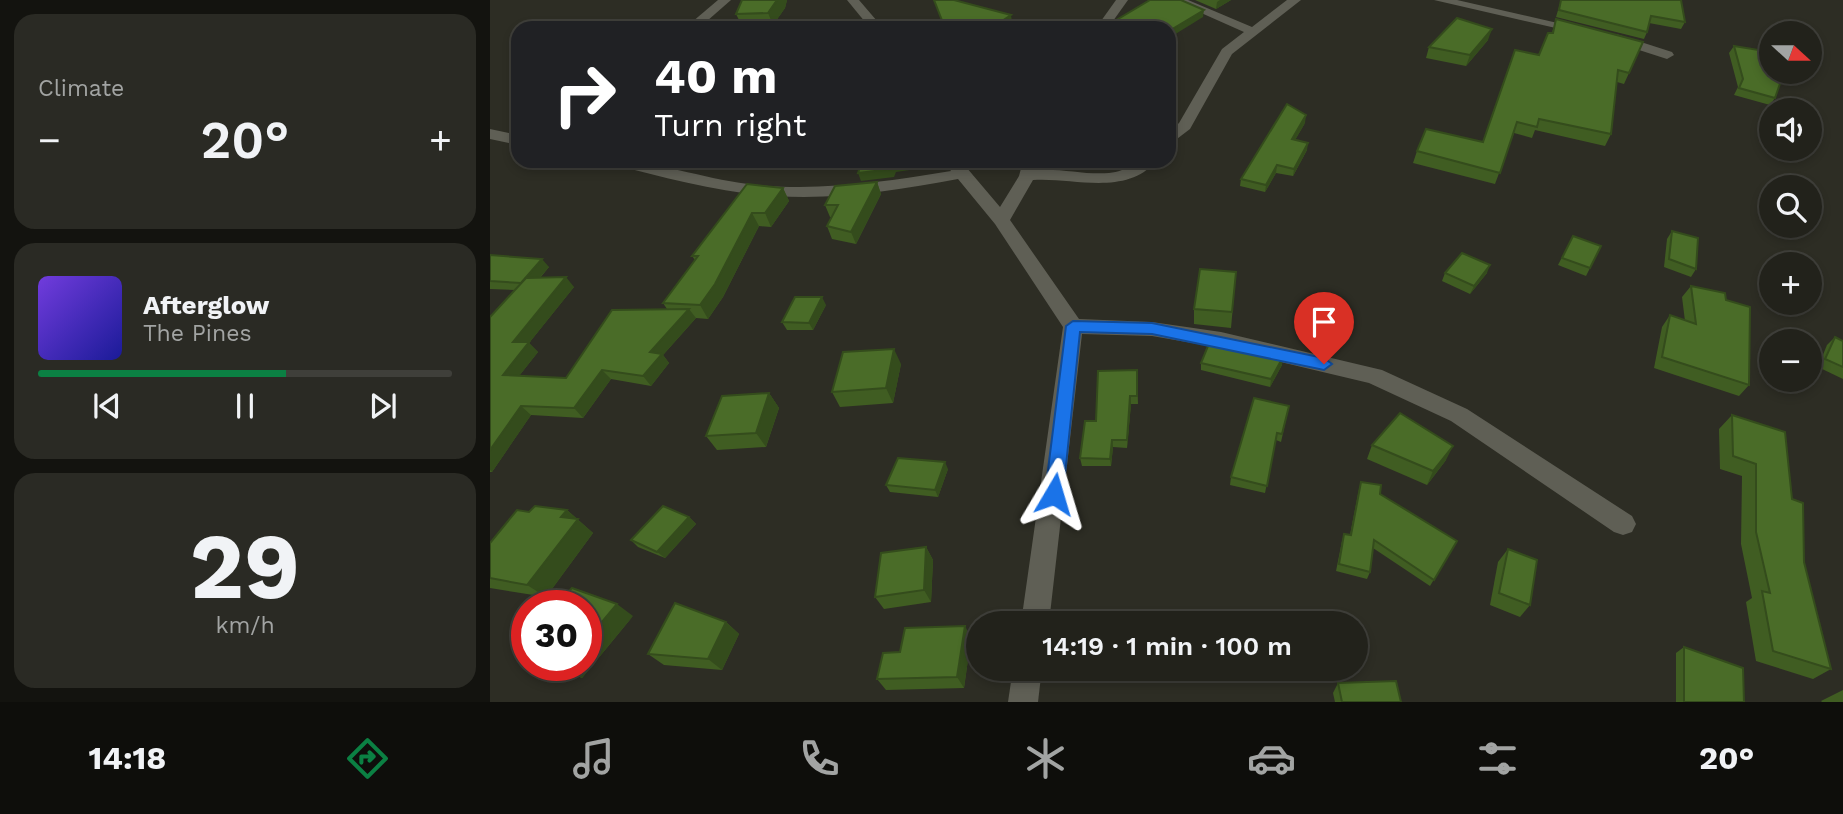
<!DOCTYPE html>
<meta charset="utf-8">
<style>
:root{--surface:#22221b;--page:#2a2a24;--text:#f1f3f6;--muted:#a2a4a3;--line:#3f3f3a;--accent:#0b8043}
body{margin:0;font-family:"Work Sans",sans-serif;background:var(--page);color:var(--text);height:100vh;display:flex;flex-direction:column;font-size:26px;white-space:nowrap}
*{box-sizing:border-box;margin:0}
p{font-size:23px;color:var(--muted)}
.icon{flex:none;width:38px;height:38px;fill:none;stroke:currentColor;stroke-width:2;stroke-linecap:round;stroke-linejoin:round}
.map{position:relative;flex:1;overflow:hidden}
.sheet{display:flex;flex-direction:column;gap:14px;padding:14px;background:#13130f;width:490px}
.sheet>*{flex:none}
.hud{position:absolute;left:21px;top:21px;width:665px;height:147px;border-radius:21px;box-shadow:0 4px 10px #0003,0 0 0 2px var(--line);background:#202124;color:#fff;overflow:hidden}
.needle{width:46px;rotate:111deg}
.controls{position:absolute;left:1269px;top:21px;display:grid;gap:14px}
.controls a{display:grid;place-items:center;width:63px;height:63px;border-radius:50%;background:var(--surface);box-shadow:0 4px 10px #0003,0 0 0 2px var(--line);font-size:35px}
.speed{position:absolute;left:21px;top:590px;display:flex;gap:14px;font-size:35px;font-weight:700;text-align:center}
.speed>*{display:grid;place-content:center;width:91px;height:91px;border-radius:50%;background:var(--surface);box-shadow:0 4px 10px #0003,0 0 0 2px var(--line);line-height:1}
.speed .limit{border:10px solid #d22;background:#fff;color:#111}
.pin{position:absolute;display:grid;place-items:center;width:60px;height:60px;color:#fff;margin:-72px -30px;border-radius:50% 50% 50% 0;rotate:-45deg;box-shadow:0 0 7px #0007}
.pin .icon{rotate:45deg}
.me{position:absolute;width:77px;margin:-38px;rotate:7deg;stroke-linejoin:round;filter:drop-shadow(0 0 5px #0008)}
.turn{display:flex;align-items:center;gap:24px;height:147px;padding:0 28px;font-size:32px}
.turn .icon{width:91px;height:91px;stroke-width:2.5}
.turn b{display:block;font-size:49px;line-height:60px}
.big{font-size:52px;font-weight:600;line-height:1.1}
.sheet .card{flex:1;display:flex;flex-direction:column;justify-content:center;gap:10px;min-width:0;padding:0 24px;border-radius:21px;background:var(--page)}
.sheet .dial{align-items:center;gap:0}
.dial b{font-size:91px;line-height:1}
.song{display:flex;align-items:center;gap:21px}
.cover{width:84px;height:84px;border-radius:10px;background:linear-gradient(135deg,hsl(260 70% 55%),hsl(240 70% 35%))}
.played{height:7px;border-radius:4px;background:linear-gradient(90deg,var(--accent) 60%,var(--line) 60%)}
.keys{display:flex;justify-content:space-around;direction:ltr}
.heat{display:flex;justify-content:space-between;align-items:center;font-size:38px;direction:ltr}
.trip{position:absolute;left:476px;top:611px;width:402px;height:70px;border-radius:35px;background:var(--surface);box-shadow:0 4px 10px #0003,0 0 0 2px var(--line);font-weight:600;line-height:70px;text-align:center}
.menu{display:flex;height:112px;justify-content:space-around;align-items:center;background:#0e0e0b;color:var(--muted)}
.menu .icon{width:49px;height:49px}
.menu .selected{color:var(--accent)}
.menu b{font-size:32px;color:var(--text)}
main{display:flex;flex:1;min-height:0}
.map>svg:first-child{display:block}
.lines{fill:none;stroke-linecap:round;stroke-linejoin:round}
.minor{fill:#5f5f55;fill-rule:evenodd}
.wall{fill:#405d22}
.shaded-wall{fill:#344c1c}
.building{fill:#4a6c28;stroke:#344c1c;stroke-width:2}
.route{fill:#1a73e8;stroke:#114b97;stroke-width:2}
</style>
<main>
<section class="sheet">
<div class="card"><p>Climate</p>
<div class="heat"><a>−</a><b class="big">20°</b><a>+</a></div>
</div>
<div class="card">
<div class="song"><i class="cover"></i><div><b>Afterglow</b><p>The Pines</p></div></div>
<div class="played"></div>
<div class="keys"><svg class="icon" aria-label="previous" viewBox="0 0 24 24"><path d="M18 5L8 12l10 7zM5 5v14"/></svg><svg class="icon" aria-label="pause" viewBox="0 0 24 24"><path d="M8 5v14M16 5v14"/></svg><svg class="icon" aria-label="next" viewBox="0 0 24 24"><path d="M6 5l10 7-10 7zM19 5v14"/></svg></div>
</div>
<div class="card dial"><b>29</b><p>km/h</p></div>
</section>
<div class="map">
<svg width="1353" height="702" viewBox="0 0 1353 702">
<rect width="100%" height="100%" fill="#2d2d24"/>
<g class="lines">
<g class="minor">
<polygon points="228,0 241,0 209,28 195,28"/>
<polygon points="357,0 369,0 393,28 380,28"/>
<polygon points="626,0 638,0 618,28 606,28"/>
<polygon points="682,0 698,0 762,27 797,0 811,0 742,54 700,129 679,145 679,132 689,123 732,49 754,32"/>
<polygon points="944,0 967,0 1098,30 1092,34"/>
<polygon points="1126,34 1182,52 1184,55 1177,59 1121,41 1119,38"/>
<polygon points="0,129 28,135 28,145 0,139"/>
<path d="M 120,161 C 167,161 211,178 258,184 C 326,192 394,182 461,171 L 454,161 L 471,161 L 510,207 L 529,176 L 533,161 L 547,161 L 547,170 C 571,168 595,175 619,173 C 638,171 645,161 666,161 C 636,197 582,177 543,180 L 520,220 L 589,319 L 662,322 L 731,332 L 892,370 L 977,409 L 1142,516 L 1146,524 L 1142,532 L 1133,535 L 1124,532 L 961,421 L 879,383 L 731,348 L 662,336 L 592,334 L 559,623 L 531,623 L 573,327 L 505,224 L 468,179 C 408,190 347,200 286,196 C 230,193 176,178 122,164 Z"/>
<polygon points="523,668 552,668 548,702 518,702"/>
</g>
</g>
<g class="wall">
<polygon points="252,0 297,0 295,8 283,25 252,26 246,14"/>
<polygon points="705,0 741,0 726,9"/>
<polygon points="1071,0 1195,22 1191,29 1159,23 1157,32 1154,39 1066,17"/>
<polygon points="1066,19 1139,73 1134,84 1127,82 1121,134 1115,146 1045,130 1042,138 1024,133 1005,184 923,163 927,151 993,142 1049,55 1062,33"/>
<polygon points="998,40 976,66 936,58 939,47"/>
<polygon points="1244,46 1285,98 1280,105 1244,95 1248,87 1239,53"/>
<polygon points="815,123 805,140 817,150 803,176 786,173 775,192 750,186 751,179"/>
<polygon points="387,182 391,194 366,244 342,239 337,226 342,217 340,217 335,205"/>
<polygon points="293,188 299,201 281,227 269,226 233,297 218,319 206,318 173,355 179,363 161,386 121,379 93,418 41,415 2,472 0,472 0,317 25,290 0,289 0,255 59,267 50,278 84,287 39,343 48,352 29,376 76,378 177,309 173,303 205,260 202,256"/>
<polygon points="1182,231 1206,269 1201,277 1174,267 1177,239"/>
<polygon points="1083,236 1111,246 1096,276 1068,265"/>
<polygon points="746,272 741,328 704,324 704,309"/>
<polygon points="955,273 997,273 980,294 952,281"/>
<polygon points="1201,286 1236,300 1259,385 1249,396 1164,368 1172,327 1180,315 1195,321 1192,297"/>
<polygon points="336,305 323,330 297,330 292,322"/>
<polygon points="1345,337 1353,341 1353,379 1328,367 1337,345"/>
<polygon points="711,363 792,365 780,387 711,370"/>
<polygon points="411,364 403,403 350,407 342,392"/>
<polygon points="647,370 648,404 641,404 637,448 623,447 621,466 592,466 590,458 606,421"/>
<polygon points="279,393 289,408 276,447 227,450 216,436"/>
<polygon points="799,406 791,442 786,440 775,493 740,485 741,477"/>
<polygon points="1242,415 1302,499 1314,562 1341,669 1323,679 1266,661 1256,602 1262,598 1251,544 1252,476 1230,469 1229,429"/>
<polygon points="882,445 956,460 937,485 877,459"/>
<polygon points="458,469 448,497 400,492 396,485"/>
<polygon points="871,482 890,494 967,541 940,586 883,548 880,572 877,579 846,571 852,541 854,534 860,535 869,489"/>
<polygon points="77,510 103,533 56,597 0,588 0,543 39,512"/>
<polygon points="199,517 206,524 175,558 148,547 141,540"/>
<polygon points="436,547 443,560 441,602 394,609 385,597"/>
<polygon points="1018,549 1040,605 1030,617 1000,605 1008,562"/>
<polygon points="143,616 92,678 61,665 96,665"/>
<polygon points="236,622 249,634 232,670 174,665 158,654"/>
<polygon points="481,638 474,688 396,690 387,679"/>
<polygon points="1194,647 1254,702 1186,702 1186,653"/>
<polygon points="848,683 911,702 845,702 843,693"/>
<polygon points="1353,690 1353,702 1332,702 1331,701"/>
</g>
<g class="shaded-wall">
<polygon points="287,0 297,0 295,8 283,25 278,13"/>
<polygon points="730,0 741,0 726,9 727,2"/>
<polygon points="714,10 713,17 679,38 679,31"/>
<polygon points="521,15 522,22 514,28 507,28 506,25"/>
<polygon points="1002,29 998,40 976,66 980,55"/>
<polygon points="816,115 815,123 801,147 802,139"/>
<polygon points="818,143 817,150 803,176 804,169"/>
<polygon points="426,161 441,161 440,167 406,172 404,177 371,181 368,173 404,164"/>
<polygon points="787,165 786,173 775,192 776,185"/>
<polygon points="387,182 391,194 366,244 361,232"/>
<polygon points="293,188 299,201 281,227 275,213"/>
<polygon points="262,213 269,226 233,297 218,319 210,305"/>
<polygon points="52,259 59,267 38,291 31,283"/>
<polygon points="1000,265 997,273 980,294 984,286"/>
<polygon points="76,277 84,287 39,343 48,352 22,385 13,375 23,342"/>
<polygon points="332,297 336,305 323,330 319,323"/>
<polygon points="199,309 206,318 173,355 179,363 161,386 153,376 160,352"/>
<polygon points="404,349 411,364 403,403 396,388"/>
<polygon points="793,357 792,365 780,387 781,379"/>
<polygon points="112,370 121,379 93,418 84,408"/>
<polygon points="279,393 289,408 276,447 266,433"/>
<polygon points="640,396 641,404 637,448 637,440"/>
<polygon points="31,406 41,415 2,472 0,470 0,450"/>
<polygon points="622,440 623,447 621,466 620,459"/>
<polygon points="963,446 956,460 937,485 943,471"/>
<polygon points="455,462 458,469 448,497 445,490"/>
<polygon points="77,510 103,533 56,597 37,585 71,517"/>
<polygon points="199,517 206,524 175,558 167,552"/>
<polygon points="436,547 443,560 441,602 434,590"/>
<polygon points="127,604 143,616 92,678 74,667 76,665 96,665 96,641"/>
<polygon points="236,622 249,634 232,670 218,659"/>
<polygon points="475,626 481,638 474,688 467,677"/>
</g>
<g class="building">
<polygon points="252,0 287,0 278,13 246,14"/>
<polygon points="444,0 464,0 521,15 506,25 511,28 455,28"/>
<polygon points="660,0 691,0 714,10 679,31 679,28 613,28"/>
<polygon points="1071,0 1191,0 1195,22 1161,16 1157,32 1069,10"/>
<polygon points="967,18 1002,29 980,55 939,47"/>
<polygon points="1066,19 1153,42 1139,73 1128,70 1121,134 1049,119 1047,127 1027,122 1010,173 927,151 936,129 993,142 1025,50 1049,55 1058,33 1063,33"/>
<polygon points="1244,46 1281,52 1281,72 1294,72 1285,98 1249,88 1253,79"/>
<polygon points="797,104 816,115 802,139 818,143 804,169 787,165 776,185 751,179"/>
<polygon points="372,161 426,161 404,164 401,169 368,173"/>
<polygon points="387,182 361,232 337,226 348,205 335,205 345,186"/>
<polygon points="257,184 293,188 275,213 262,213 225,284 210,305 173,303 208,256 202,256"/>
<polygon points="1182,231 1208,238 1206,269 1179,259"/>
<polygon points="1083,236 1111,246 1100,268 1072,258"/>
<polygon points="972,253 1000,265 984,286 955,273"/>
<polygon points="0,255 52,259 31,283 0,281"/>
<polygon points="710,269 746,272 742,312 704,309"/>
<polygon points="76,277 23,342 39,342 13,375 76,378 122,310 199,309 160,352 172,354 153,376 112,370 84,408 31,406 0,450 0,317 36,278"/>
<polygon points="1201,286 1235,293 1236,300 1260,307 1259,385 1172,357 1180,315 1206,324"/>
<polygon points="305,297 332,297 319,323 292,322"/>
<polygon points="1345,337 1353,341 1353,367 1335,359"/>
<polygon points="720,341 793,357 781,379 711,363"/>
<polygon points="404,349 396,388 342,392 353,352"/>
<polygon points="647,370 647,396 640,396 637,440 622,440 620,459 590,458 595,421 606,421 608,371"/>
<polygon points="279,393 266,433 216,436 232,396"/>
<polygon points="764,398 799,406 792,434 787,433 777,486 741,477"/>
<polygon points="910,413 963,446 943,471 882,445"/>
<polygon points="1242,415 1295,432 1302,499 1313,503 1314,562 1341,669 1283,651 1272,591 1280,593 1266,532 1266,464 1243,456"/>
<polygon points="408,458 455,462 445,490 396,485"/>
<polygon points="871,482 891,485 890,494 967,541 944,580 884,540 880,572 849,564 854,534 861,535"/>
<polygon points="45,506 77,510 71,517 88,519 37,585 0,578 0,543 27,510 39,512"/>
<polygon points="173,506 199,517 167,552 141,540"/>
<polygon points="436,547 434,590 385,597 391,553"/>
<polygon points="1018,549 1047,560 1040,605 1009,593"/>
<polygon points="82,588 127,604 96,641 96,606 65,606"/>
<polygon points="185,603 236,622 218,659 158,654"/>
<polygon points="475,626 467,677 387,679 393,653 410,652 415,628"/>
<polygon points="37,634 37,652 24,647"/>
<polygon points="1194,647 1253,668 1254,702 1194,702"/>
<polygon points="906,681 911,702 852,702 848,683"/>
</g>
<polygon class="route" points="583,321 662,323 834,358 842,364 834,370 662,334 590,332 573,494 571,500 557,500 555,494 576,326"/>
</svg>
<div class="controls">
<a><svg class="needle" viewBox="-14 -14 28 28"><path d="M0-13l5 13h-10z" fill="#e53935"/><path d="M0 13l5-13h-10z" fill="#a2a4a3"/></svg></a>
<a><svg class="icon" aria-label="sound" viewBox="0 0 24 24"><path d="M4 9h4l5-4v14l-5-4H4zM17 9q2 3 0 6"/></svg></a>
<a><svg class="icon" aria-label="search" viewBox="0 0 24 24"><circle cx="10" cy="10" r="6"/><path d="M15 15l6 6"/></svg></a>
<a>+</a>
<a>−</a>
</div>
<div class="speed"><div class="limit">30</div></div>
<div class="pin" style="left:834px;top:364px;background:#d93025"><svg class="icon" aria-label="arrive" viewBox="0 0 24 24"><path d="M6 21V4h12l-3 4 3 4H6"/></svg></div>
<svg class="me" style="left:564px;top:494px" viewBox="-20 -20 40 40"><path d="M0-17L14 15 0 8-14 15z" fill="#1a73e8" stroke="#fff" stroke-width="4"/></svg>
<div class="trip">14:19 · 1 min · 100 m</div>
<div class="hud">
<div class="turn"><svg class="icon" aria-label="right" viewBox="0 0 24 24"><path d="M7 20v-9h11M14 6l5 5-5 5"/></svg><div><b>40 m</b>Turn right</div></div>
</div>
</div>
</main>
<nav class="menu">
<b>14:18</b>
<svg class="icon selected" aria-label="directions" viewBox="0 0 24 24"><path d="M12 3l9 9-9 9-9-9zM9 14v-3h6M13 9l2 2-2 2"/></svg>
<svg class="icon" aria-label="music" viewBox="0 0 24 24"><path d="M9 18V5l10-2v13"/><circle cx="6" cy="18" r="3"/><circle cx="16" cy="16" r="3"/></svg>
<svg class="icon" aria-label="phone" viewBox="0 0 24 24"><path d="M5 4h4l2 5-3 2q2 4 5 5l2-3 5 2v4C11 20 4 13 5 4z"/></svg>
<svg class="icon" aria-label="climate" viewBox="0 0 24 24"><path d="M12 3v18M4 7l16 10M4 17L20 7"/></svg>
<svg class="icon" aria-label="car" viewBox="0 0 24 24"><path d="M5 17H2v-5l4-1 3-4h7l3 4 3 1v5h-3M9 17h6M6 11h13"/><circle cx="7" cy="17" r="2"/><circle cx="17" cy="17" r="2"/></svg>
<svg class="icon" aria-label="filters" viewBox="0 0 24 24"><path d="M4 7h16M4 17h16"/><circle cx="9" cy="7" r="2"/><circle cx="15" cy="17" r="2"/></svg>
<b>20°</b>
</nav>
